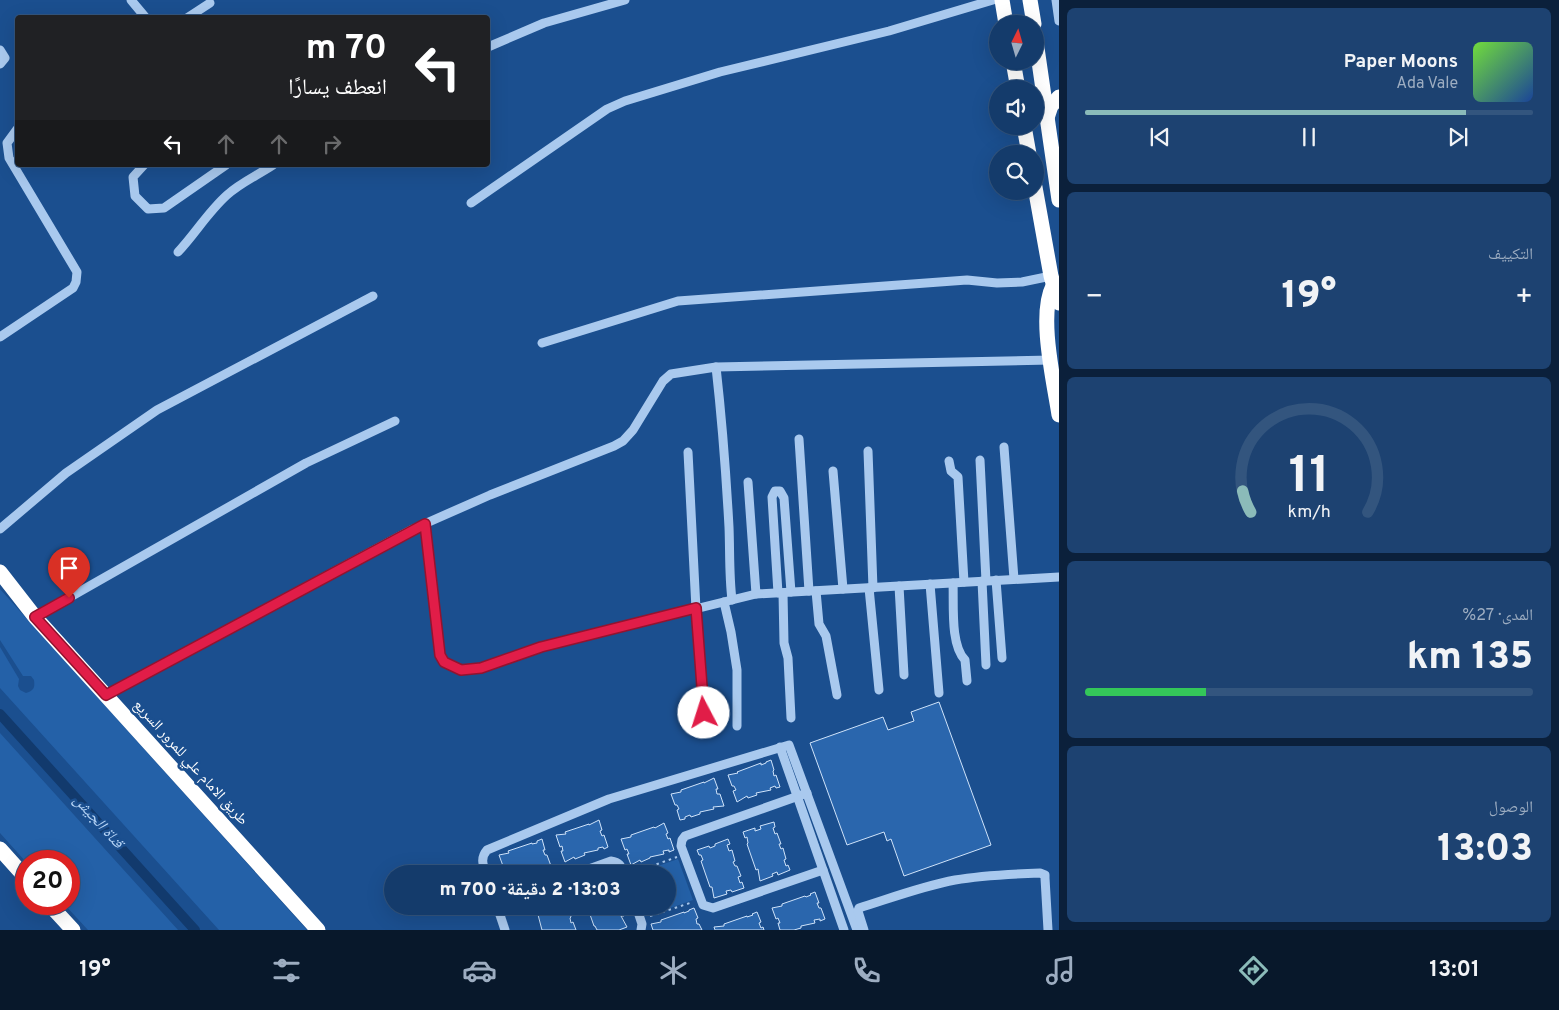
<!DOCTYPE html>
<html lang="ar">
<meta charset="utf-8">
<style>
:root{--surface:#143b6b;--page:#1d4271;--text:#f1f3f6;--muted:#9dadc1;--line:#33557e;--accent:#8bbbb9}
body{margin:0;font-family:Overpass,"Noto Naskh Arabic",sans-serif;background:var(--page);color:var(--text);direction:rtl;height:100vh;display:flex;flex-direction:column;font-size:19px;white-space:nowrap}
*{box-sizing:border-box;margin:0}
p{font-size:16px;color:var(--muted)}
.icon{flex:none;width:28px;height:28px;fill:none;stroke:currentColor;stroke-width:2;stroke-linecap:round;stroke-linejoin:round}
.map{position:relative;flex:1;overflow:hidden;direction:ltr}
.sheet{display:flex;flex-direction:column;gap:8px;padding:8px;background:#0b203b;width:500px}
.sheet>*{flex:none}
.top-card{position:absolute;left:15px;top:15px;width:475px;height:152px;border-radius:5px;box-shadow:0 5px 20px #0002,0 0 0 1px var(--line);direction:rtl;background:#202124;color:#fff;overflow:hidden}
.needle{width:32px;rotate:5deg}
.tools{position:absolute;left:989px;top:15px;display:grid;gap:10px}
.tools a{display:grid;place-items:center;width:55px;height:55px;border-radius:50%;background:var(--surface);box-shadow:0 5px 20px #0002,0 0 0 1px var(--line);font-size:25px}
.speed{position:absolute;left:15px;top:850px;display:flex;gap:10px;font-size:25px;font-weight:700;text-align:center}
.speed>*{display:grid;place-content:center;width:65px;height:65px;border-radius:50%;background:var(--surface);box-shadow:0 5px 20px #0002,0 0 0 1px var(--line);line-height:1}
.speed .limit{border:8px solid #d22;background:#fff;color:#111}
.pin{position:absolute;display:grid;place-items:center;width:42px;height:42px;color:#fff;margin:-51px -21px;border-radius:50% 50% 50% 0;rotate:-45deg;box-shadow:0 0 5px #0007}
.pin .icon{rotate:45deg}
.me{position:absolute;width:55px;margin:-28px;rotate:355deg;stroke-linejoin:round;filter:drop-shadow(0 0 4px #0008)}
.turn{display:flex;align-items:center;gap:18px;height:105px;padding:0 20px;font-size:22px}
.turn .icon{width:65px;height:65px;stroke-width:2.5}
.turn b{display:block;font-size:35px;line-height:42px}
.lanes{display:flex;align-items:center;height:48px;padding:0 20px;background:#0003;justify-content:center;gap:25px;direction:ltr}
.lanes .off{opacity:.35}
.big{font-size:38px;font-weight:800;line-height:1.1}
.sheet .widget{flex:1;display:flex;flex-direction:column;justify-content:center;gap:8px;min-width:0;padding:0 18px;border-radius:8px;background:var(--page)}
.sheet .dial{align-items:center;gap:0}
.dial svg{height:130px;overflow:visible;fill:none;stroke:var(--line);stroke-width:7;stroke-linecap:round;text-anchor:middle}
.dial text{fill:var(--text);stroke:none}
.song{display:flex;align-items:center;gap:15px}
.cover{width:60px;height:60px;border-radius:8px;background:linear-gradient(135deg,hsl(100 70% 55%),hsl(220 70% 35%))}
.played{height:5px;border-radius:2px;background:linear-gradient(90deg,var(--accent) 85%,var(--line) 85%)}
.keys{display:flex;justify-content:space-around;direction:ltr}
.heat{display:flex;justify-content:space-between;align-items:center;font-size:28px;direction:ltr}
.charge{height:8px;border-radius:4px;background:linear-gradient(90deg,#34c759 27%,var(--line) 0)}
.trip{position:absolute;left:384px;top:865px;width:292px;height:50px;border-radius:25px;background:var(--surface);box-shadow:0 5px 20px #0002,0 0 0 1px var(--line);font-weight:800;line-height:50px;text-align:center;direction:rtl}
.dock{display:flex;height:80px;justify-content:space-around;align-items:center;background:#08182b;color:var(--muted)}
.dock .icon{width:35px;height:35px}
.dock .active{color:var(--accent)}
.dock b{font-size:22px;color:var(--text)}
main{display:flex;flex:1;min-height:0}
.map>svg:first-child{display:block}
.green{fill:#2461a8}
.lines{fill:none;stroke-linecap:round;stroke-linejoin:round}
.canal{stroke:#123a6d;stroke-width:10}
.building{fill:#2a66ad;stroke:#cfe3fa}
.path{stroke:#a9c9ee;stroke-width:2;stroke-dasharray:2.5 4;stroke-linecap:butt}
.minor{stroke:#a9c9ee;stroke-width:9}
.highway{stroke:#fff;stroke-width:15}
.route-casing{stroke:#92132f;stroke-width:12}
.route{stroke:#e11d48;stroke-width:9}
.labels{text-anchor:middle;dominant-baseline:central;stroke-width:5;stroke-linejoin:round;paint-order:stroke}
.street-label{font-size:15px;fill:#fff;stroke:#1b4f8f}
.water-label{font-size:16px;font-style:italic;fill:#b5d3f5;stroke:#1b4f8f}
</style>
<main>
<section class="sheet">
<div class="widget">
<div class="song"><i class="cover"></i><div><b>Paper Moons</b><p>Ada Vale</p></div></div>
<div class="played"></div>
<div class="keys"><svg class="icon" aria-label="previous" viewBox="0 0 24 24"><path d="M18 5L8 12l10 7zM5 5v14"/></svg><svg class="icon" aria-label="pause" viewBox="0 0 24 24"><path d="M8 5v14M16 5v14"/></svg><svg class="icon" aria-label="next" viewBox="0 0 24 24"><path d="M6 5l10 7-10 7zM19 5v14"/></svg></div>
</div>
<div class="widget"><p>التكييف</p>
<div class="heat"><a>−</a><b class="big">19°</b><a>+</a></div>
</div>
<div class="widget dial"><svg viewBox="0 0 100 80">
<path d="M14 69A42 42 0 1 1 86 69"/>
<path d="M14 69A42 42 0 0 1 9 56" stroke="#8bbbb9"/>
<text x="50" y="56" font-size="32" font-weight="700">11</text>
<text x="50" y="72" font-size="11">km/h</text>
</svg></div>
<div class="widget"><p>المدى · 27%</p><b class="big">135 km</b><div class="charge"></div></div>
<div class="widget"><p>الوصول</p><b class="big">13:03</b></div>
</section>
<div class="map">
<svg width="1059" height="930" viewBox="0 0 1059 930">
<rect width="100%" height="100%" fill="#1b4f8f"/>
<g class="green">
<path d="M 0,589 L 307,930 L 219,930 L 0,688 L 0,647 L 19,679 L 18,686 L 20,690 L 26,693 C 34,690 35,688 34,680 L 31,676 L 23,676 L 0,640 Z"/>
<polygon points="0,733 178,930 88,930 64,904 69,904 69,861 26,862 0,833"/>
<polygon points="678,859 693,900 648,916 644,906 668,906 668,874 635,874"/>
</g>
<g class="lines">
<polyline class="canal" points="0,714 195,930"/>
</g>
<g class="building">
<polygon points="939,702 991,845 904,876 891,839 887,841 884,832 847,845 810,743 883,717 888,730 914,721 911,712"/>
<polygon points="771,760 774,770 773,771 774,776 776,775 780,787 776,788 775,786 770,788 771,790 756,793 757,795 748,798 747,796 737,802 733,791 736,790 734,786 732,786 728,775 738,773 737,772 761,763 761,765 766,763 766,762"/>
<polygon points="714,778 718,789 716,789 717,794 720,794 724,806 713,807 714,809 700,812 700,814 691,817 690,815 685,817 685,819 680,820 677,810 679,809 677,805 675,805 671,794 681,792 681,790 704,782 704,783"/>
<polygon points="599,820 602,830 600,831 602,836 604,835 608,847 604,849 603,847 598,848 598,850 584,853 585,855 575,859 574,857 565,862 561,851 563,851 562,846 560,847 556,835 566,834 565,832 589,824 589,825"/>
<polygon points="774,822 775,827 773,828 775,834 777,833 781,844 779,844 781,849 783,848 786,859 784,860 786,866 788,865 790,870 778,875 777,872 772,874 773,876 760,881 758,869 756,870 747,844 748,843 747,837 745,838 743,832 755,828 755,831 761,829 760,826"/>
<polygon points="664,823 668,833 666,834 668,839 670,838 674,850 669,852 669,850 663,851 664,854 650,857 650,858 641,862 640,860 631,865 627,854 629,854 627,849 625,850 621,839 631,837 631,835 654,827 655,828"/>
<polygon points="542,839 545,850 543,850 545,855 547,855 551,866 547,868 546,866 541,868 541,870 527,874 505,874 504,870 506,870 505,865 503,866 499,855 509,853 508,851 532,843 532,844 537,843 537,841"/>
<polygon points="728,839 730,844 727,845 729,851 732,850 735,861 733,862 735,866 737,866 741,876 738,877 740,883 742,882 744,888 732,892 731,890 726,891 727,894 714,898 712,887 710,887 701,861 703,860 701,855 699,855 697,850 709,846 710,848 715,846 715,844"/>
<polygon points="815,892 819,903 817,903 819,908 821,908 825,919 820,921 820,919 814,920 815,923 801,926 801,928 794,930 780,930 778,923 780,923 778,918 776,919 772,908 782,906 782,904 805,896 806,897 811,895 810,894"/>
<polygon points="534,906 568,906 571,917 570,918 571,923 573,922 576,930 542,930 537,911 536,911"/>
<polygon points="587,906 621,906 624,916 621,916 627,927 619,930 597,930 595,926 594,926"/>
<polygon points="694,908 698,918 696,919 697,924 699,924 702,930 653,930 651,924 661,922 661,920 684,912 684,913 689,911 689,910"/>
<polygon points="757,912 761,922 759,923 761,928 763,927 764,930 715,930 714,927 724,926 724,924 747,916 747,917 753,915 752,914"/>
</g>
<g class="lines">
<g class="path">
<polyline points="632,873 677,857"/>
<polyline points="650,916 693,902"/>
</g>
<g class="minor">
<polyline points="131,0 146,18"/>
<polyline points="1056,0 1059,21"/>
<polyline points="187,18 210,3"/>
<polyline points="488,47 544,23 625,0"/>
<polyline points="0,50 5,58 0,64"/>
<polyline points="144,165 133,177 135,196 148,209 164,208 226,165"/>
<polyline points="471,203 607,109 625,101 720,72 889,31 993,0"/>
<path d="M 178,252 C 195,234 208,212 227,195 C 240,183 258,175 273,165"/>
<polyline points="0,337 73,288 76,282 77,272 9,158 7,143 18,128"/>
<polyline points="542,343 678,301 967,280 997,283 1022,282 1051,276"/>
<path d="M 716,367 C 722,420 726,473 729,527 C 730,552 729,575 732,600"/>
<polyline points="799,439 809,591"/>
<polyline points="1004,447 1014,579"/>
<polyline points="868,451 873,588"/>
<polyline points="688,452 696,609 706,731"/>
<polyline points="980,460 986,581"/>
<polyline points="949,461 951,471 958,477 964,582"/>
<polyline points="833,471 843,589"/>
<polyline points="748,482 756,594"/>
<polyline points="425,524 440,655 444,662 461,670 481,668 541,647 756,594 1059,577"/>
<polyline points="0,529 66,473 157,410 373,296"/>
<polyline points="996,580 1002,658"/>
<polyline points="982,581 986,665"/>
<path d="M 953,583 C 954,604 950,645 965,660 L 967,681"/>
<polyline points="930,584 939,693"/>
<polyline points="899,586 904,675"/>
<polyline points="869,588 879,690"/>
<polyline points="816,591 819,624 826,636 837,695"/>
<polyline points="778,593 772,497 775,491 780,491 784,498 791,592"/>
<polyline points="783,593 784,643 788,658 791,718"/>
<polyline points="724,602 731,632 737,670 737,726"/>
<polyline points="35,617 306,463 395,421"/>
<polyline points="106,695 413,529 490,495 614,446 623,441 633,430 663,381 671,374 716,367 1051,360"/>
<polyline points="780,747 844,930"/>
<polyline points="807,793 685,836 682,840 681,846 703,905 713,908 823,870"/>
<path d="M 486,874 C 483,865 480,858 487,850 L 609,799 L 789,745 L 857,930"/>
<path d="M 575,874 L 611,861 C 620,862 621,866 624,874"/>
<polyline points="497,906 505,930"/>
<polyline points="636,906 642,924 641,930"/>
<path d="M 864,930 L 858,911 L 859,908 C 891,898 923,886 955,880 C 983,875 1011,874 1040,873 L 1045,875 L 1045,878 L 1048,930"/>
</g>
<g class="highway">
<polyline points="1002,0 1006,24"/>
<polyline points="1030,0 1034,24"/>
<polyline points="1035,34 1059,200"/>
<polyline points="1013,61 1018,89"/>
<polyline points="1047,118 1051,106 1059,97"/>
<polyline points="1024,126 1029,154"/>
<polyline points="1035,187 1051,276 1059,303"/>
<path d="M 1053,286 C 1038,315 1054,382 1059,415"/>
<polyline points="0,572 35,617 318,930"/>
<polyline points="0,849 26,878"/>
<polyline points="49,904 73,930"/>
</g>
</g>
<g class="lines">
<defs>
<polyline id="route" points="69,598 35,617 106,695 425,524 440,655 444,662 461,670 481,668 541,647 696,608 704,713"/>
</defs>
<use href="#route" class="route-casing"/>
<use href="#route" class="route"/>
</g>
<g class="labels">
<g class="street-label">
<text transform="translate(190 763) rotate(48)">طريق الامام علي للمرور السريع</text>
</g>
<g class="water-label">
<text transform="translate(98 822) rotate(48)">قناة الجيش</text>
</g>
</g>
</svg>
<div class="tools">
<a><svg class="needle" viewBox="-14 -14 28 28"><path d="M0-13l5 13h-10z" fill="#e53935"/><path d="M0 13l5-13h-10z" fill="#9dadc1"/></svg></a>
<a><svg class="icon" aria-label="sound" viewBox="0 0 24 24"><path d="M4 9h4l5-4v14l-5-4H4zM17 9q2 3 0 6"/></svg></a>
<a><svg class="icon" aria-label="search" viewBox="0 0 24 24"><circle cx="10" cy="10" r="6"/><path d="M15 15l6 6"/></svg></a>
</div>
<div class="speed"><div class="limit">20</div></div>
<div class="pin" style="left:69px;top:598px;background:#d93025"><svg class="icon" aria-label="arrive" viewBox="0 0 24 24"><path d="M6 21V4h12l-3 4 3 4H6"/></svg></div>
<svg class="me" style="left:704px;top:713px" viewBox="-20 -20 40 40"><circle r="19" fill="#fff"/><path d="M0-13L10 11 0 6-10 11z" fill="#e11d48"/></svg>
<div class="trip">13:03 · 2 دقيقة · 700 m</div>
<div class="top-card">
<div class="turn"><svg class="icon" aria-label="left" viewBox="0 0 24 24"><path d="M17 20v-9H6M10 6l-5 5 5 5"/></svg><div><b>70 m</b>انعطف يسارًا</div></div>
<div class="lanes"><svg class="icon" aria-label="left" viewBox="0 0 24 24"><path d="M17 20v-9H6M10 6l-5 5 5 5"/></svg><svg class="icon off" aria-label="ahead" viewBox="0 0 24 24"><path d="M12 20V5M6 11l6-6 6 6"/></svg><svg class="icon off" aria-label="ahead" viewBox="0 0 24 24"><path d="M12 20V5M6 11l6-6 6 6"/></svg><svg class="icon off" aria-label="right" viewBox="0 0 24 24"><path d="M7 20v-9h11M14 6l5 5-5 5"/></svg></div>
</div>
</div>
</main>
<nav class="dock">
<b>13:01</b>
<svg class="icon active" aria-label="directions" viewBox="0 0 24 24"><path d="M12 3l9 9-9 9-9-9zM9 14v-3h6M13 9l2 2-2 2"/></svg>
<svg class="icon" aria-label="music" viewBox="0 0 24 24"><path d="M9 18V5l10-2v13"/><circle cx="6" cy="18" r="3"/><circle cx="16" cy="16" r="3"/></svg>
<svg class="icon" aria-label="phone" viewBox="0 0 24 24"><path d="M5 4h4l2 5-3 2q2 4 5 5l2-3 5 2v4C11 20 4 13 5 4z"/></svg>
<svg class="icon" aria-label="climate" viewBox="0 0 24 24"><path d="M12 3v18M4 7l16 10M4 17L20 7"/></svg>
<svg class="icon" aria-label="car" viewBox="0 0 24 24"><path d="M5 17H2v-5l4-1 3-4h7l3 4 3 1v5h-3M9 17h6M6 11h13"/><circle cx="7" cy="17" r="2"/><circle cx="17" cy="17" r="2"/></svg>
<svg class="icon" aria-label="filters" viewBox="0 0 24 24"><path d="M4 7h16M4 17h16"/><circle cx="9" cy="7" r="2"/><circle cx="15" cy="17" r="2"/></svg>
<b>19°</b>
</nav>
